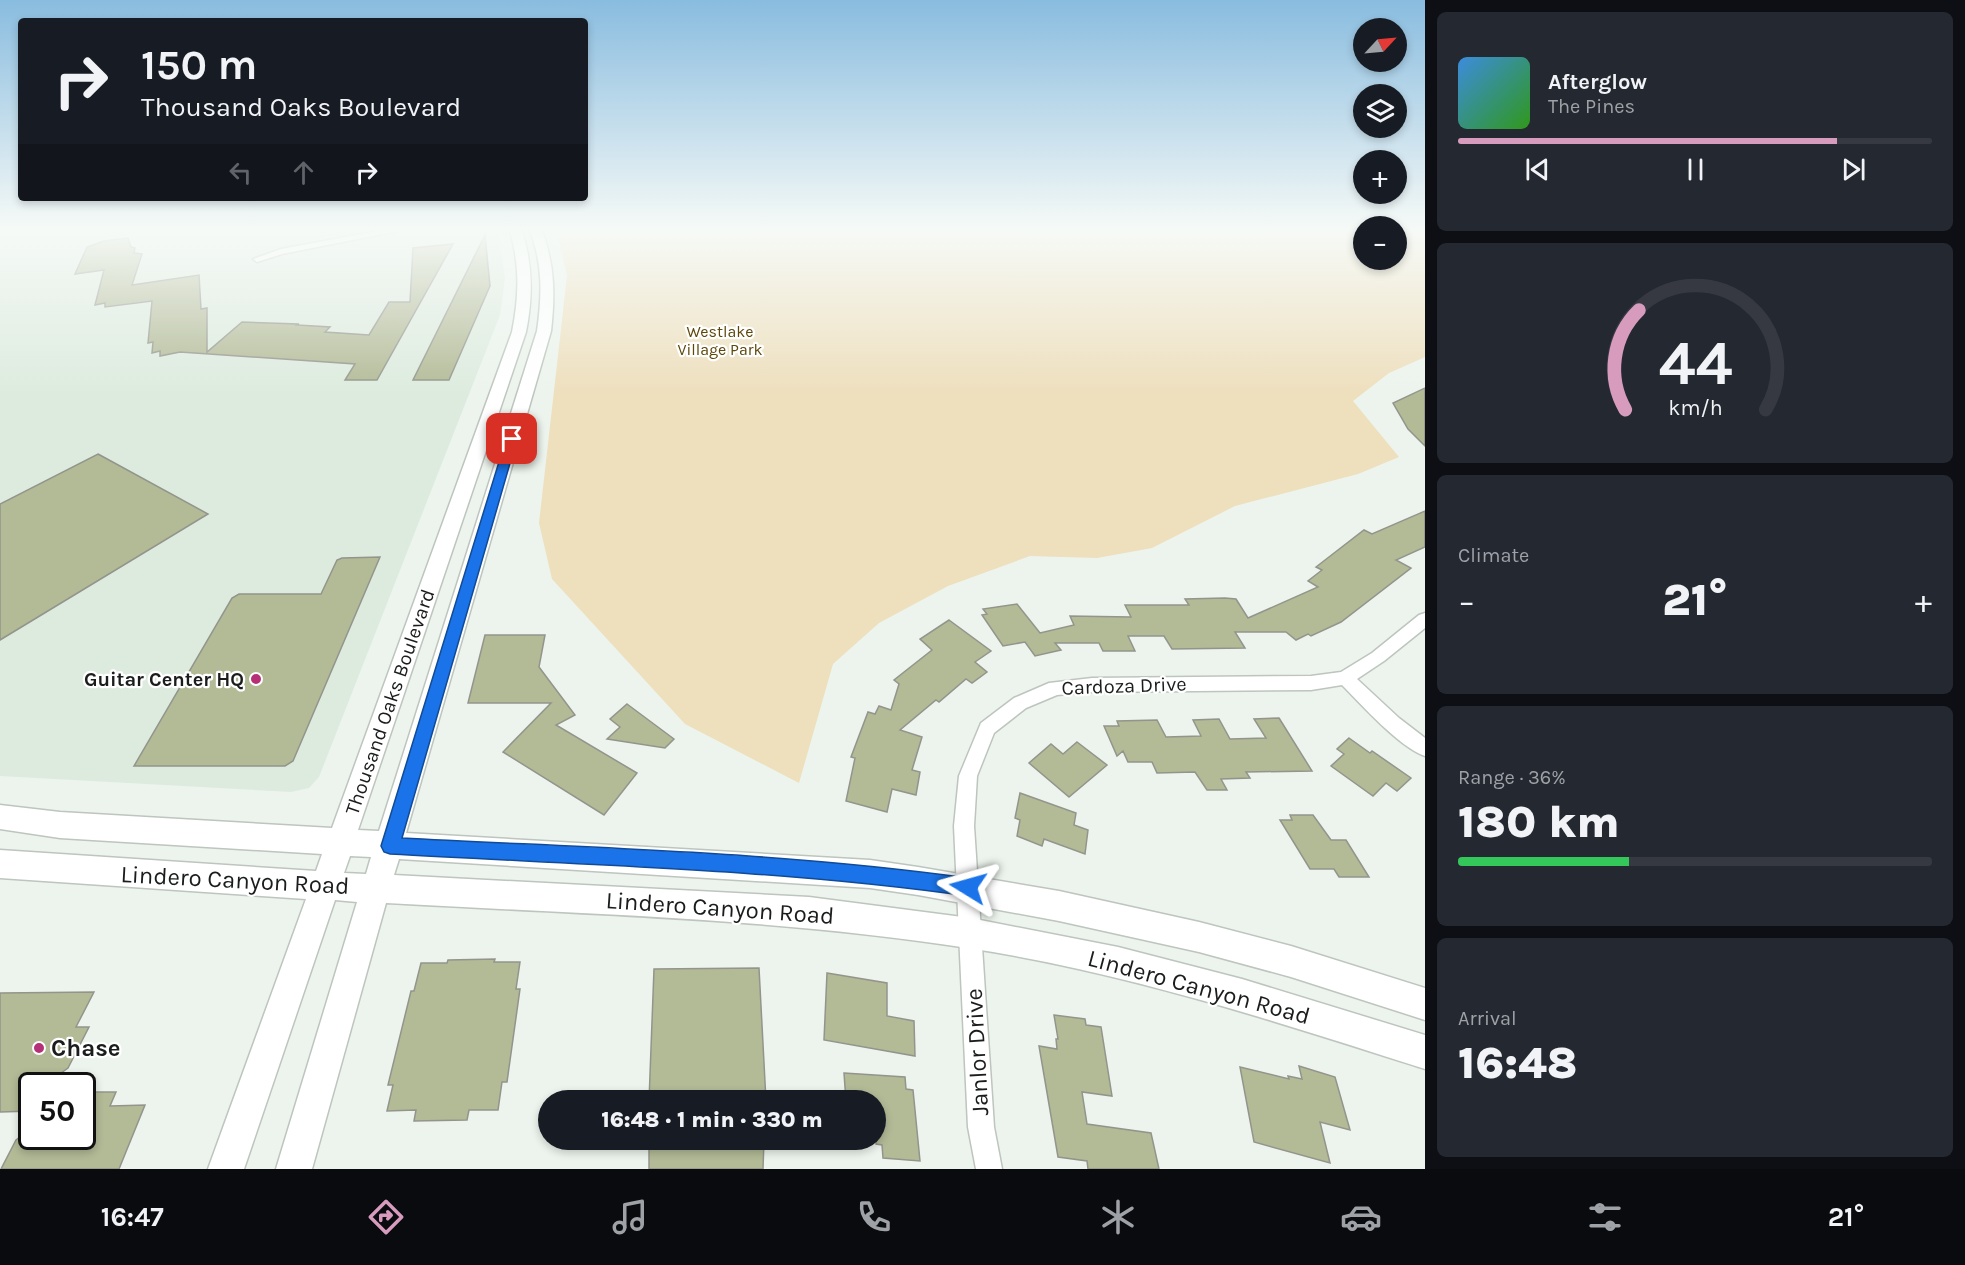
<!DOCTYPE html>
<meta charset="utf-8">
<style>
:root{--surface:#171b24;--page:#242831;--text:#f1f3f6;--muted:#9ea1a6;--line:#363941;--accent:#d69bbd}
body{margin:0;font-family:Karla,sans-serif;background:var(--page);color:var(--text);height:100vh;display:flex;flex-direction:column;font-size:22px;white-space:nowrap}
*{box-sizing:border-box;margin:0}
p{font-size:20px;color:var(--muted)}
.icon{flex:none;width:33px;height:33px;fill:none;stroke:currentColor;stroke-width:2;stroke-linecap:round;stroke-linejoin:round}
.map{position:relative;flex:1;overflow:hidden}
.drawer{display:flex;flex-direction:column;gap:12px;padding:12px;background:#0d0f14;width:540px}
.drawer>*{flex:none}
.banner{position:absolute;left:18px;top:18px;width:570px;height:183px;border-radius:6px;box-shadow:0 3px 9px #0003;background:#171b24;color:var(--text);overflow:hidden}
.needle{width:39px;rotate:64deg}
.tools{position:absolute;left:1353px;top:18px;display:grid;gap:12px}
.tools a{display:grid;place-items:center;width:54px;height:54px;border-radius:50%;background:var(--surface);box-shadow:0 3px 9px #0003;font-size:30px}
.speed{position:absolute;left:18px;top:1072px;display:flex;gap:12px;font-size:30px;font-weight:700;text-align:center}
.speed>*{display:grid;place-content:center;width:78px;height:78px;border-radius:50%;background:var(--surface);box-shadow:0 3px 9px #0003;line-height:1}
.speed .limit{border:3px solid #111;border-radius:9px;background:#fff;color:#111}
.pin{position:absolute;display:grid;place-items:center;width:51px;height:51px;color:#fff;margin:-26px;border-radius:12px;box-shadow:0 3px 9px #0006}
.me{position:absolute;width:66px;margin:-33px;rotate:278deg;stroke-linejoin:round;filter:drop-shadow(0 0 4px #0008)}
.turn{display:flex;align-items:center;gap:21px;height:126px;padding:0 24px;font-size:27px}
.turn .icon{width:78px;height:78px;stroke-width:2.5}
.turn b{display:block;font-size:42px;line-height:51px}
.lanes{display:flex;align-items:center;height:57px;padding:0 24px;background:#0003;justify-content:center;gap:30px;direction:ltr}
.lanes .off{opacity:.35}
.big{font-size:45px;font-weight:800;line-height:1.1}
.drawer .widget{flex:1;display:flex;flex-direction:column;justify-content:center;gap:9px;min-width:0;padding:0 21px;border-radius:9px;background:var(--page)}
.drawer .dial{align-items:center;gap:0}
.dial svg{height:156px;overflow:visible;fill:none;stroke:var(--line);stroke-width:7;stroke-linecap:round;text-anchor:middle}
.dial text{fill:var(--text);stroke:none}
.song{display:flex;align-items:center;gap:18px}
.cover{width:72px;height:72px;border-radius:9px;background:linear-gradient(135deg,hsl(210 70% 55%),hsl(110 70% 35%))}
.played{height:6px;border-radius:3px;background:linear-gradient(90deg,var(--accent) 80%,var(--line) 80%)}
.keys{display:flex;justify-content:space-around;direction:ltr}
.heat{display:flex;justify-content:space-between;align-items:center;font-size:33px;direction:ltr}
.charge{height:9px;border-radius:4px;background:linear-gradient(90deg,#34c759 36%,var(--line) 0)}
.trip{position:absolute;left:538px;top:1090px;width:348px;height:60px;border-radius:30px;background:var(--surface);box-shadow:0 3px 9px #0003;font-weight:800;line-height:60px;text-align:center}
.dock{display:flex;height:96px;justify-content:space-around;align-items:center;background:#090b0e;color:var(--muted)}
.dock .icon{width:42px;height:42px}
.dock .on{color:var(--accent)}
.dock b{font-size:27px;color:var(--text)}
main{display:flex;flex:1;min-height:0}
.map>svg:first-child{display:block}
.built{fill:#ddebde}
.green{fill:#eedfbd}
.building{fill:#b2ba96;stroke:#93958c;stroke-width:1.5}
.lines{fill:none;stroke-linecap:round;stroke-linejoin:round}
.minor-casing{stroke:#bdc5be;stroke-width:3}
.secondary-casing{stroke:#bdc5be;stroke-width:3}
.minor{fill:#fff;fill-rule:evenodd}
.secondary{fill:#fff;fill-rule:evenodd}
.route{fill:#1a73e8;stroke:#114b97;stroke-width:1.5}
.poi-dot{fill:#b53077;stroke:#fff;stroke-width:2}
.labels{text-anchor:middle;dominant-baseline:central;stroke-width:4.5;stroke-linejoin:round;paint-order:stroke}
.far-park-label{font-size:16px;fill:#5e4709;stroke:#fff}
.poi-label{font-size:20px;font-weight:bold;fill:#1a1d1b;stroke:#fff;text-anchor:end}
.street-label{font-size:20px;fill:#1a1d1b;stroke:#fff}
.near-street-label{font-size:24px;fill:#1a1d1b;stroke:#fff}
.near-poi-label{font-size:24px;font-weight:bold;fill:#1a1d1b;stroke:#fff;text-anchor:start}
</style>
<main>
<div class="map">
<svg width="1425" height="1169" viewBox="0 0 1425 1169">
<rect width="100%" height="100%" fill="#ecf4ed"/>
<polygon class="built" points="0,231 498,231 505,278 500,315 319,777 309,788 291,792 0,776"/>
<polygon class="green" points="554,231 1363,231 1364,260 1396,260 1397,231 1425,231 1425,357 1389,373 1353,401 1399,457 1358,474 1235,506 1152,548 1097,558 1030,556 948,586 879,623 833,664 799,783 685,724 552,579 539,523 567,276 560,245"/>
<g class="building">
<polygon points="485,235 490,286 449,380 413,380"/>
<polygon points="128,238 131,247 135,248 134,253 142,254 132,285 199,275 201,309 207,308 207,352 242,322 299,324 297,325 330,327 325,332 369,335 389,302 410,302 413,248 453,244 377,380 345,380 355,364 180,352 160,356 160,351 152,353 153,342 148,343 152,301 105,307 105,303 95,305 104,270 75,274 87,247 104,241"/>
<polygon points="1425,388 1425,446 1408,429 1393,403"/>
<polygon points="98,454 208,514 0,640 0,504"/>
<polygon points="1425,511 1425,547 1396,560 1411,568 1341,622 1311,636 1308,634 1296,640 1286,632 1235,632 1245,648 1172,649 1164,636 1128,636 1135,651 1103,651 1099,643 1055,643 1061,650 1035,656 1025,642 1003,646 982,615 987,614 983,609 1017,604 1040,633 1074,625 1070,616 1131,617 1125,605 1189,605 1185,599 1225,598 1236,599 1248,618 1318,587 1308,581 1322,570 1316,567 1364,530 1372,534"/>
<polygon points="380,557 293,761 285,766 134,766 232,598 239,594 321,594 337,560 342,558"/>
<polygon points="949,620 991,651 975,662 987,672 972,683 966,679 939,702 936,700 900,730 922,737 912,770 920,772 916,795 892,789 887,812 846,801 855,758 851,757 868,712 875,714 879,706 891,710 899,684 894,680 932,650 920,639"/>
<polygon points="485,635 545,635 539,667 575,715 556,725 637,773 604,815 503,752 551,703 468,703"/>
<polygon points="627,704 674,739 665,748 607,739 620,727 610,719"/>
<polygon points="1279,718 1312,771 1246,772 1250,778 1221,779 1227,790 1207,790 1195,772 1157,773 1152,762 1128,762 1123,751 1117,756 1104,726 1119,726 1117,721 1157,720 1166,737 1201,736 1193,720 1219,719 1230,739 1266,738 1254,719"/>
<polygon points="1349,738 1370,753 1372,751 1411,778 1397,791 1386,783 1373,796 1331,766 1344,754 1337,749"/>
<polygon points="1077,742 1107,765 1069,797 1029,763 1051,744 1063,754"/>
<polygon points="1020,793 1076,813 1074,825 1088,830 1085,854 1044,839 1042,846 1017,836 1020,820 1015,818"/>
<polygon points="1290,815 1313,815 1331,840 1346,840 1369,877 1339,877 1334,869 1310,869 1280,820 1292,820"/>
<polygon points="495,959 494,962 520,962 516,989 520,989 507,1082 502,1082 498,1110 469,1110 467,1120 414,1121 416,1110 387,1111 393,1085 388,1085 411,991 414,991 421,963 447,963 448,960"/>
<polygon points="759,968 766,1101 649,1101 654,969"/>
<polygon points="827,973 887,983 887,1016 914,1021 915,1056 824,1040"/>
<polygon points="94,992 76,1027 89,1027 68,1068 43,1086 32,1086 32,1111 0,1112 0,993"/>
<polygon points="1054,1015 1085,1019 1086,1025 1101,1027 1112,1096 1082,1092 1087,1124 1151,1133 1159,1169 1088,1169 1087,1161 1058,1157 1039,1046 1057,1049 1056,1039 1058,1039"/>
<polygon points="1299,1066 1335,1077 1350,1130 1320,1122 1330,1163 1254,1142 1240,1067 1289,1079 1288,1076 1302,1079"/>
<polygon points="844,1073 905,1077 906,1089 913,1090 920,1161 883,1158 882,1145 876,1144 876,1101 846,1101"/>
<polygon points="82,1092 116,1092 110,1106 145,1105 119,1169 1,1169 16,1140 32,1128 32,1137 82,1137"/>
<polygon points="649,1140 764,1140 763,1169 649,1169"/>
</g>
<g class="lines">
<defs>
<g id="minor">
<polygon points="378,231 398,231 282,254 257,262 253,259 281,249"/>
<path d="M 1425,613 L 1425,628 L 1384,661 L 1357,679 L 1399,718 L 1425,738 L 1425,756 C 1399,747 1362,705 1342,685 L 1311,690 L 1092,692 L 1057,695 L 1026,708 L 994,733 L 977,776 L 974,826 L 994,1127 L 1002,1169 L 976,1169 L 968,1127 L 954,826 L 959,776 L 981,723 L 1014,698 L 1049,683 L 1092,678 L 1311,676 L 1341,672 L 1372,653 L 1419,615 Z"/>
</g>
<path id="secondary" d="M 510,231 L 522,231 C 533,265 533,297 526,332 L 358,830 L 379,831 L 537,331 C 542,296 543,265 530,231 L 542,231 C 555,265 555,296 551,331 L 406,833 L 870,860 L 918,867 L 1059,891 L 1199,922 L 1291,946 L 1425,988 L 1425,1020 L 1291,977 L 1199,952 L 1059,921 L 918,895 L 870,888 L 399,859 L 394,875 L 809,897 L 970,918 L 1118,947 L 1242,979 L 1425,1035 L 1425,1069 C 1275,1021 1125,972 968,948 C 776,918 580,914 386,903 L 312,1169 L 276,1169 L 357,902 L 335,900 L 244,1169 L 208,1169 L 306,899 L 0,878 L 0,850 L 316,871 L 322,854 L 60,838 L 0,829 L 0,805 L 60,812 L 332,828 L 512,332 C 519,297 520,266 510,231 ZM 350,856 L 371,857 L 366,874 L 344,873 Z"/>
</defs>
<use href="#minor" class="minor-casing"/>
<use href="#secondary" class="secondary-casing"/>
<use href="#minor" class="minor"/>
<use href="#secondary" class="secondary"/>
</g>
<linearGradient id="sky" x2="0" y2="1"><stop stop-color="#89bcdf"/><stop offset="0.58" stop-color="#f6faf7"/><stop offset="1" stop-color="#f6faf7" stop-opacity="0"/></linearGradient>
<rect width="1425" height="395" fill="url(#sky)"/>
<path class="route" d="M 512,436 L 517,439 L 402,838 C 591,848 780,852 968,878 L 974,881 L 977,887 L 974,894 L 968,896 C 776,869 583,865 390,854 L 384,852 L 381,846 L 506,439 Z"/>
<g class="poi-dot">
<circle cx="256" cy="679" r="6"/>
<circle cx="39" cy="1048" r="6"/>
</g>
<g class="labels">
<g class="far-park-label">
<text x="720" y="331">Westlake<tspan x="720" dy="18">Village Park</tspan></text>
</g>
<g class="poi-label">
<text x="244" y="679">Guitar Center HQ</text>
</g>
<g class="street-label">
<text transform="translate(1124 686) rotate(-2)">Cardoza Drive</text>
<text transform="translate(390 702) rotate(-71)">Thousand Oaks Boulevard</text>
</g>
<g class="near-street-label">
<text transform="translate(235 880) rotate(3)">Lindero Canyon Road</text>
<text transform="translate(720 908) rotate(4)">Lindero Canyon Road</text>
<text transform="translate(1199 987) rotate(15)">Lindero Canyon Road</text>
<text transform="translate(977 1052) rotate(-93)">Janlor Drive</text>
</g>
<g class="near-poi-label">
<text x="51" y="1048">Chase</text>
</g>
</g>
</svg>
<div class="tools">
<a><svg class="needle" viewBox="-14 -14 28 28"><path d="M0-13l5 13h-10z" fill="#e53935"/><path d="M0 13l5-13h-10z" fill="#9ea1a6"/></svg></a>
<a><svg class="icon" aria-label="layers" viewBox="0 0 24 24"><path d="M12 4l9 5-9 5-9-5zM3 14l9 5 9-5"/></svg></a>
<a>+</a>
<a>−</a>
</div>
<div class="speed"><div class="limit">50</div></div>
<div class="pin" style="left:512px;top:439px;background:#d93025"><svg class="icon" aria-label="arrive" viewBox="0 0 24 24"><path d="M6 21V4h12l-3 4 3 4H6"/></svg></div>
<svg class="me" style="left:968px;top:887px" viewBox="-20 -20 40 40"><path d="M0-17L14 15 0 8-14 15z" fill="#1a73e8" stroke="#fff" stroke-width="4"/></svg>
<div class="trip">16:48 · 1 min · 330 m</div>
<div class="banner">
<div class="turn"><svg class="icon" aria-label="right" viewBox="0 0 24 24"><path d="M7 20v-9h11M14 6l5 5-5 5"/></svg><div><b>150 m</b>Thousand Oaks Boulevard</div></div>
<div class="lanes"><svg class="icon off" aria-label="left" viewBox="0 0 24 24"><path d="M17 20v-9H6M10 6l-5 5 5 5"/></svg><svg class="icon off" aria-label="ahead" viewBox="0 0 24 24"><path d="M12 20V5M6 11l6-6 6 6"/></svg><svg class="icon" aria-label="right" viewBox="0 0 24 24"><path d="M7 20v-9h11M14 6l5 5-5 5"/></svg></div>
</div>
</div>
<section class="drawer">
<div class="widget">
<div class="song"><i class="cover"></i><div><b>Afterglow</b><p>The Pines</p></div></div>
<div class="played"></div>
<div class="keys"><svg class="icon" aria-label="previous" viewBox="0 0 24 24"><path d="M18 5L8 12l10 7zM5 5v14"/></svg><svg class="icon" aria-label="pause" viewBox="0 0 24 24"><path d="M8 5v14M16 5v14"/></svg><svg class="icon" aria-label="next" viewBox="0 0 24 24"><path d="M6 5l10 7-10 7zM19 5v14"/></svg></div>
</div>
<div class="widget dial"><svg viewBox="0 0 100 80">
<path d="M14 69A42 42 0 1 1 86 69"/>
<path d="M14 69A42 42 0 0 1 21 18" stroke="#d69bbd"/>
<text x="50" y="56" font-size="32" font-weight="700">44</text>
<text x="50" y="72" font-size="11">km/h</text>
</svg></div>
<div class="widget"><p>Climate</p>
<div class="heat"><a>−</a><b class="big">21°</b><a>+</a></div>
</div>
<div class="widget"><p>Range · 36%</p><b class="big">180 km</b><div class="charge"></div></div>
<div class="widget"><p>Arrival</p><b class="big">16:48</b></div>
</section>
</main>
<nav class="dock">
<b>16:47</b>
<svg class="icon on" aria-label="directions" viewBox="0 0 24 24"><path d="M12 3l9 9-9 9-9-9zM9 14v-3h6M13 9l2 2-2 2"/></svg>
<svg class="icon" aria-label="music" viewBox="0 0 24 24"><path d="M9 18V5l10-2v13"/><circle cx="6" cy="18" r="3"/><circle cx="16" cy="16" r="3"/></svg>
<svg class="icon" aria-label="phone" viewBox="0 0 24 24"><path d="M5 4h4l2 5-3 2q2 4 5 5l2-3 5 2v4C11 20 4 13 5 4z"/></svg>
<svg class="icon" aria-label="climate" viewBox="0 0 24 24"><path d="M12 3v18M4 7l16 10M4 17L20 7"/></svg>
<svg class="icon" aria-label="car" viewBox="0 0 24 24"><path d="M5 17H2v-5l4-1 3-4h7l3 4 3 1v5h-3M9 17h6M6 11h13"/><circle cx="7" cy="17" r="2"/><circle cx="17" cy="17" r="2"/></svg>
<svg class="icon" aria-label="filters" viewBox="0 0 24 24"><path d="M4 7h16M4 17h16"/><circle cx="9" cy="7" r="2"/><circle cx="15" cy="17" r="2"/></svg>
<b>21°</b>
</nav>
